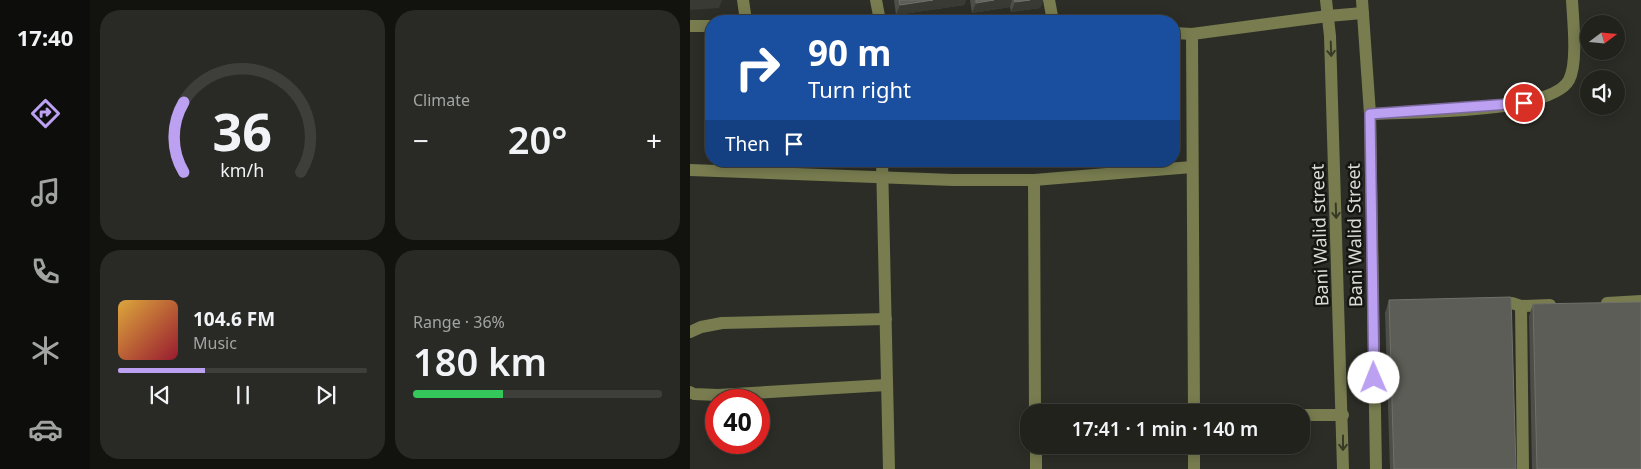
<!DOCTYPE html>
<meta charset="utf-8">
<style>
:root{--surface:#21221c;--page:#292a25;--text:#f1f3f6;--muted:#a2a4a3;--line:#3e3f3b;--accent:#bca0f2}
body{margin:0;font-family:"Noto Sans",sans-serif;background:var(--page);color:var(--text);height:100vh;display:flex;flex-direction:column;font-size:19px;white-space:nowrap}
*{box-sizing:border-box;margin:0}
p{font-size:16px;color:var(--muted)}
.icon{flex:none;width:28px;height:28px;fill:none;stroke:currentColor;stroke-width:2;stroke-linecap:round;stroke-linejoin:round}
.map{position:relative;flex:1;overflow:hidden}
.details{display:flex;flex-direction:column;gap:10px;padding:10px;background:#12130f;width:600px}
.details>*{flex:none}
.banner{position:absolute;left:15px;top:15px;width:475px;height:152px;border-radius:20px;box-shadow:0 2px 12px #0003,0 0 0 1px var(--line);background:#1a4fa0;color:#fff;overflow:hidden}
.needle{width:32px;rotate:74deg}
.fabs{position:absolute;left:890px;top:15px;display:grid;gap:10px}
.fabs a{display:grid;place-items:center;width:45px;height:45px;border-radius:50%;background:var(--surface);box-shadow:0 2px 12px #0003,0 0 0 1px var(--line);font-size:25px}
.speed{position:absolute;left:15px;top:389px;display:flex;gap:10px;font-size:25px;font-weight:700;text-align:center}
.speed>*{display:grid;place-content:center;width:65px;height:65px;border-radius:50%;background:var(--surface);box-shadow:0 2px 12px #0003,0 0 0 1px var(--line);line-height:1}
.speed .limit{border:8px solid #d22;background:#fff;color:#111}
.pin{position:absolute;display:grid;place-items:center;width:42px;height:42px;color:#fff;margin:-21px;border:2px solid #fff;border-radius:50%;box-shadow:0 1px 5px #0007}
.me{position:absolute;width:55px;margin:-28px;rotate:359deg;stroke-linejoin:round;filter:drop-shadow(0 0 4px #0008)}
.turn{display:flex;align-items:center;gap:18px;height:105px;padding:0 20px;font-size:22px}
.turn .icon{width:65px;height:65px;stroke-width:2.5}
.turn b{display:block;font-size:35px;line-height:42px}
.then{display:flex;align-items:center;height:48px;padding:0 20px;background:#0003;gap:10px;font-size:19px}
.big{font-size:38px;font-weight:600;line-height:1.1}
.details .widget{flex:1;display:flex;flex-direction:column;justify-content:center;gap:8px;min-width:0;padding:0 18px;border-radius:20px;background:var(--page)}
.details .dial{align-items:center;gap:0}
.dial svg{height:130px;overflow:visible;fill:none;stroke:var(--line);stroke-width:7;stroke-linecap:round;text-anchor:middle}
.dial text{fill:var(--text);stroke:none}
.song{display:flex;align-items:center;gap:15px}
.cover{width:60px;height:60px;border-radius:8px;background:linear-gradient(135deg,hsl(40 70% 55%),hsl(350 70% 35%))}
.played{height:5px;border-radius:2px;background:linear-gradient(90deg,var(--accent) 35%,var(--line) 35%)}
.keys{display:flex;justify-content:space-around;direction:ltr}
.heat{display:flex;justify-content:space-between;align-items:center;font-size:28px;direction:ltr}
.charge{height:8px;border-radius:4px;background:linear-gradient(90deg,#34c759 36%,var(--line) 0)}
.details .tiles{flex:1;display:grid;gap:10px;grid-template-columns:repeat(2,1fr)}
.trip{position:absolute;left:330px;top:404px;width:290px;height:50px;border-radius:20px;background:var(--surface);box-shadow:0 2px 12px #0003,0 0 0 1px var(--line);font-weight:600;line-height:50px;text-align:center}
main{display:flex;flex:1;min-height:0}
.dock{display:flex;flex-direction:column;width:90px;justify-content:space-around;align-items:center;background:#0d0e0b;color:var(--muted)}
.dock .icon{width:35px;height:35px}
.dock .active{color:var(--accent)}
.dock b{font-size:22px;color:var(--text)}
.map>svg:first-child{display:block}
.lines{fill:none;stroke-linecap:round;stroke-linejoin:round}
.minor{stroke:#787c4f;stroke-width:12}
.wall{fill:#4d4e47}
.shaded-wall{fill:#393a33}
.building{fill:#5c5d56;stroke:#70716a}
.oneway{stroke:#383927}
.route-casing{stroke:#7a689d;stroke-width:12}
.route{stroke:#bca0f2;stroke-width:9}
.labels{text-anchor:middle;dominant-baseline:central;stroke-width:5;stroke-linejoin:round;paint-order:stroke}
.street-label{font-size:18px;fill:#dadbd7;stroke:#151512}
</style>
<main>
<nav class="dock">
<b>17:40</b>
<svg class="icon active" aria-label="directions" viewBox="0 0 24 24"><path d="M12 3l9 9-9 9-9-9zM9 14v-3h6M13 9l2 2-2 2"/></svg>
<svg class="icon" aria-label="music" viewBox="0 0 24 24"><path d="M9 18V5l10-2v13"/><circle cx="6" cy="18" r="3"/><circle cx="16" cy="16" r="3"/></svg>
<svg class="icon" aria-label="phone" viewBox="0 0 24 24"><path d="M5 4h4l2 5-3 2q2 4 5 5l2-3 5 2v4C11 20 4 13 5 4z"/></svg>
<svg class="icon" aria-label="climate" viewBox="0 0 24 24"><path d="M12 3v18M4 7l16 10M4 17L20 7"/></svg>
<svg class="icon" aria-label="car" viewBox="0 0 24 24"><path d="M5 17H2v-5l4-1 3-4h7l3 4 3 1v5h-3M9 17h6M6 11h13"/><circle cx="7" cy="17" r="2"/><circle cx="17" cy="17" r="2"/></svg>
</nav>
<section class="details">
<div class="tiles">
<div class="widget dial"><svg viewBox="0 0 100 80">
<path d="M14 69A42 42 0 1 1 86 69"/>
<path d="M14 69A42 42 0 0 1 14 26" stroke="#bca0f2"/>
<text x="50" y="56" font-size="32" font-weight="700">36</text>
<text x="50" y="72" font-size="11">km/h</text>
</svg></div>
<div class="widget"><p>Climate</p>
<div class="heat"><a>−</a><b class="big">20°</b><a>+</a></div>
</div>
<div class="widget">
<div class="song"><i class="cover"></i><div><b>104.6 FM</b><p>Music</p></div></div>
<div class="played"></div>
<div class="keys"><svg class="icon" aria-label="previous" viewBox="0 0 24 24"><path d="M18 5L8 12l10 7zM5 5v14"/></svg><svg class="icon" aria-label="pause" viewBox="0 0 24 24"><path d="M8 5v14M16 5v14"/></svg><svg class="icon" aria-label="next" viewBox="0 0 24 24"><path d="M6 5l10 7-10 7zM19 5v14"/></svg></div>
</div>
<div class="widget"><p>Range · 36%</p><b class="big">180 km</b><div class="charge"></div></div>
</div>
</section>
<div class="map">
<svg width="951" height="469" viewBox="0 0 951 469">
<rect width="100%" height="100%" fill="#2c2d26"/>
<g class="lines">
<g class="minor">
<polyline points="53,0 56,21"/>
<polyline points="186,0 190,21"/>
<polyline points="359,0 363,21"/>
<polyline points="636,0 640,36 653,469"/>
<polyline points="672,0 680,114 686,469"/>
<polyline points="0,26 21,26"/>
<polyline points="484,33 502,34 638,16 673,13"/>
<polyline points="502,34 504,412"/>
<path d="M 680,114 C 718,112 861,114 879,80 C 888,63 883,20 882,0"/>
<polyline points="192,161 199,469"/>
<polyline points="0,170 263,180 344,180 502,167"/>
<polyline points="344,180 345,412"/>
<polyline points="917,303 951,301"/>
<polyline points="806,304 822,303 831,306 860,305"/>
<polyline points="831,306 833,469"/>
<polyline points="0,332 11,327 32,323 196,319"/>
<polyline points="0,392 4,394 28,395 196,385"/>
<polyline points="611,415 653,415"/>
<polyline points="346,445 346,469"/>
<polyline points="504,445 504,469"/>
</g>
</g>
<g class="wall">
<polygon points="204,0 276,0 274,5 206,15"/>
<polygon points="280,0 353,0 350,8 321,12 320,7 282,13"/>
<polygon points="699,300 826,469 700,469 695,313"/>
<polygon points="843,304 951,469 842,469 839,316"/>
</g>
<g class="shaded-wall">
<polygon points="0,0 32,0 29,8 0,10"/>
<polygon points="243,0 276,0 274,5 206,15 210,5"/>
<polygon points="304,0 322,0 320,7 282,13 286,3"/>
<polygon points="340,0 353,0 350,8 321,12 325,2"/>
</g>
<g class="building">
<polygon points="209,0 243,0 210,5"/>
<polygon points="286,0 304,0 286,3"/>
<polygon points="324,0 340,0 325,2"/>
<polygon points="821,297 826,469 704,469 699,300"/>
<polygon points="951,302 951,469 847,469 843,304"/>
</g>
<defs><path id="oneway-shaft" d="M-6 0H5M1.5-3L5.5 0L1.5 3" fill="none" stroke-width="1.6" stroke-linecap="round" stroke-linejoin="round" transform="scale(1.25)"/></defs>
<g class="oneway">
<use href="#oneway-shaft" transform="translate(641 49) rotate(88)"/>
<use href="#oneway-shaft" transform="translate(646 211) rotate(88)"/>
<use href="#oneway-shaft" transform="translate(653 443) rotate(90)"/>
</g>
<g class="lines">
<defs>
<polyline id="route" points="684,378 680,114 834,103"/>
</defs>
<use href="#route" class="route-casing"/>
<use href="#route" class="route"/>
</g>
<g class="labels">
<g class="street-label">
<text transform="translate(629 235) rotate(-92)">Bani Walid street</text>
<text transform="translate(664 235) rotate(-91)">Bani Walid Street</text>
</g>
</g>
</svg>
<div class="fabs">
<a><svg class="needle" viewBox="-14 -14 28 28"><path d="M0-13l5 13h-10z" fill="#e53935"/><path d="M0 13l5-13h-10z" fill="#a2a4a3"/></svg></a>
<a><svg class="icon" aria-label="sound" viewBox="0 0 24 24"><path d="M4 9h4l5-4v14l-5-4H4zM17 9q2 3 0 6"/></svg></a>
</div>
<div class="speed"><div class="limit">40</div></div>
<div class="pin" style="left:834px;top:103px;background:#d93025"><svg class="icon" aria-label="arrive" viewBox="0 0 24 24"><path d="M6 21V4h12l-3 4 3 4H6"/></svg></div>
<svg class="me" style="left:684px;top:378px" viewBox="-20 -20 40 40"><circle r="19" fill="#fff"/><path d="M0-13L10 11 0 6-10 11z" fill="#bca0f2"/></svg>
<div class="trip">17:41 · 1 min · 140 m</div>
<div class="banner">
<div class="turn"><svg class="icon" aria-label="right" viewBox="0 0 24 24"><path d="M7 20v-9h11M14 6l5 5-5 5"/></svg><div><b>90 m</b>Turn right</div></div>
<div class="then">Then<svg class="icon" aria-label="arrive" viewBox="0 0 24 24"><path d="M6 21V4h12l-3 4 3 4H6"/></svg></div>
</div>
</div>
</main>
